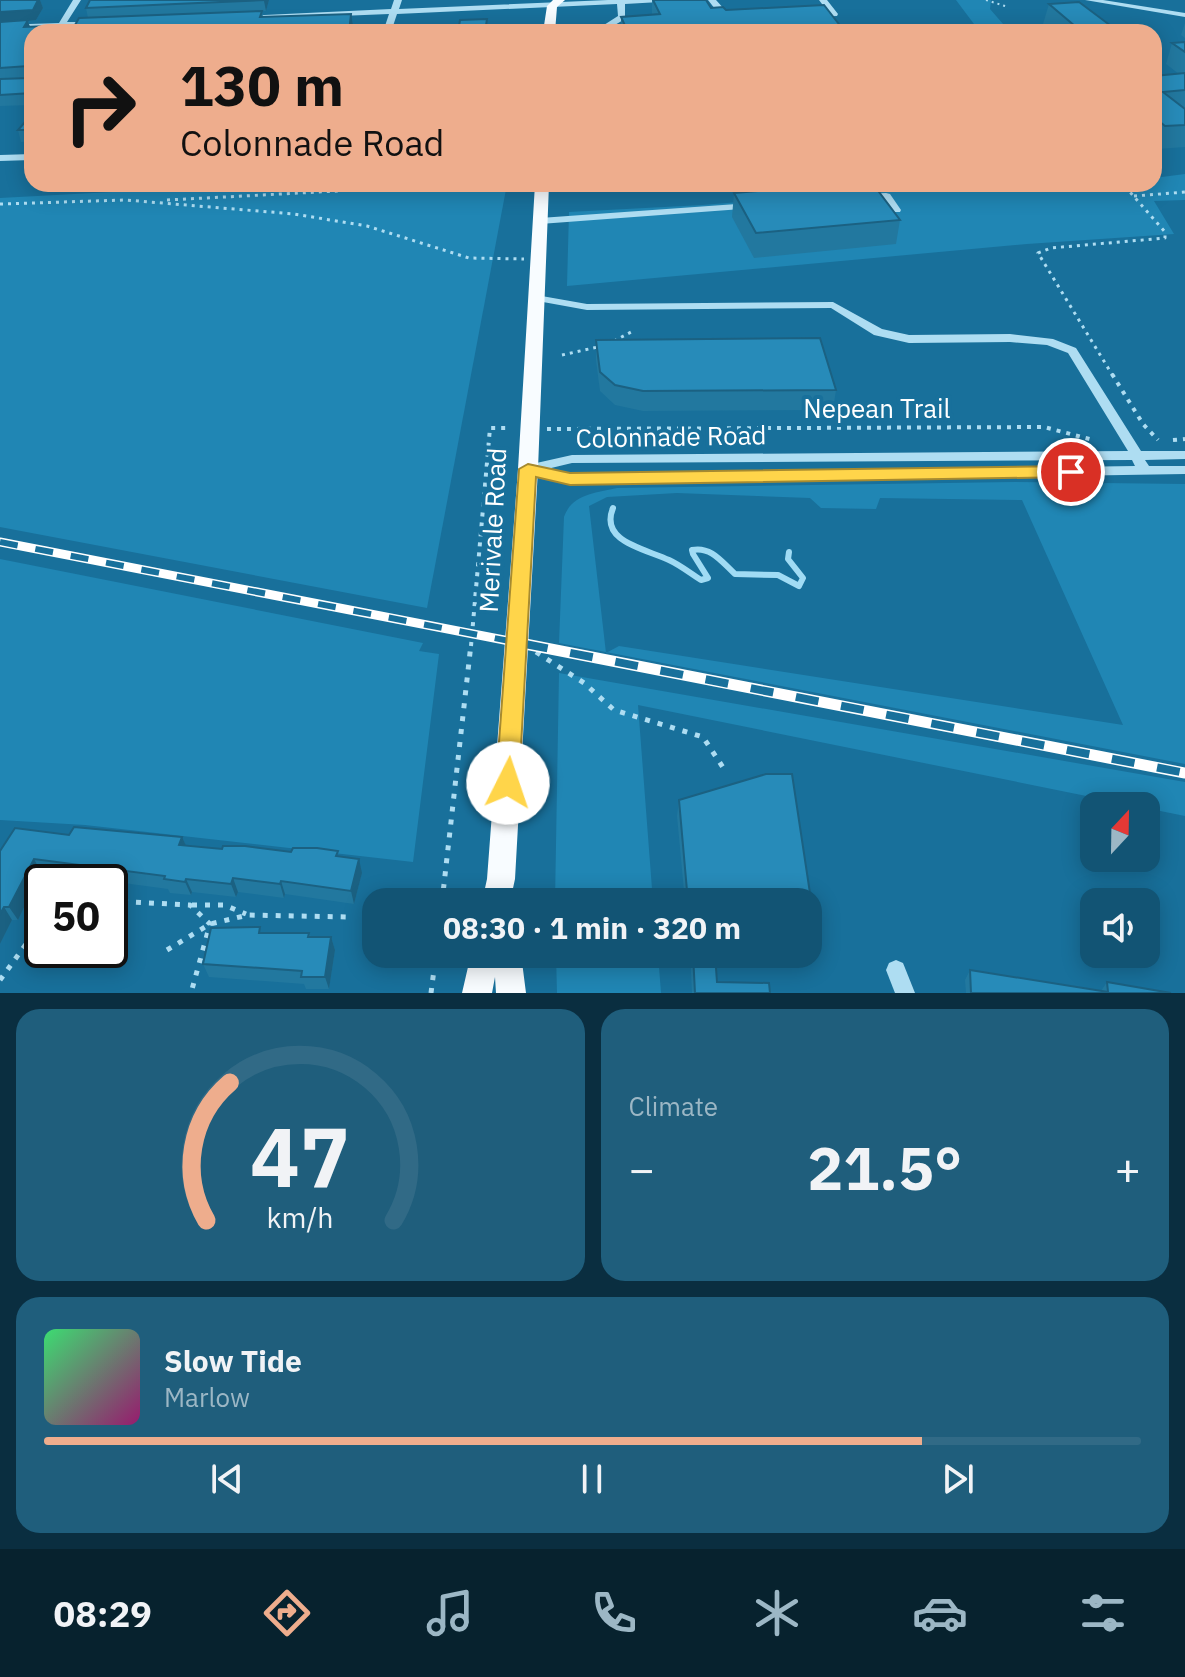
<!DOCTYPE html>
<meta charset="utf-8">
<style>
:root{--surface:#125474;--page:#1f5e7c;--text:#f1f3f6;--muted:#9cb7c5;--line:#316a86;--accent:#eead8d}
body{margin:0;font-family:"IBM Plex Sans",sans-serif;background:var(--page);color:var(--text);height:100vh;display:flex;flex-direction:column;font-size:30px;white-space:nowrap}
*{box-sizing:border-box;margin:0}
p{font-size:26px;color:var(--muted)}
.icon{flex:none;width:44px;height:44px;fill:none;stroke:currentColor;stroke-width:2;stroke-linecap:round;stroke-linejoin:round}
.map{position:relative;height:993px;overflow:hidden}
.drawer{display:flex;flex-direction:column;gap:16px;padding:16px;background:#0a2e40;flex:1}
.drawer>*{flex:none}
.hud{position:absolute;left:24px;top:24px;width:1138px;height:168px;border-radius:24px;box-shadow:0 4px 20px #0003;background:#eead8d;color:#111;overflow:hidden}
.needle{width:52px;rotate:22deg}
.controls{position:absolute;left:1080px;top:792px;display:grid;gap:16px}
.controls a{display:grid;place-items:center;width:80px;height:80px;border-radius:16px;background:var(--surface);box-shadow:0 4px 20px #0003;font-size:40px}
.speed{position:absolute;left:24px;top:864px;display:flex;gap:16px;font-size:40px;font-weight:700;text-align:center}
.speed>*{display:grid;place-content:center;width:104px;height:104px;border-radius:50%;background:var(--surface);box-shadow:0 4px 20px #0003;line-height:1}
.speed .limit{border:4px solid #111;border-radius:12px;background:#fff;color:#111}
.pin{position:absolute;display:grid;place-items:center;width:68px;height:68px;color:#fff;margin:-34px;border:4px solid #fff;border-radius:50%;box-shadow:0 2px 8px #0007}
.me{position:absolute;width:88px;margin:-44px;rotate:4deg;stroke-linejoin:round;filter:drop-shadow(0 0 6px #0008)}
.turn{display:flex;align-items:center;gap:28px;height:168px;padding:0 24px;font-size:36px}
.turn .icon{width:104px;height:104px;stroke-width:2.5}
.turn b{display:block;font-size:56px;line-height:68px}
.big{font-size:60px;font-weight:700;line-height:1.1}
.drawer .widget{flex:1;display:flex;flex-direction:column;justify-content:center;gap:12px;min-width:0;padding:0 28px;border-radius:24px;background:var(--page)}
.drawer .dial{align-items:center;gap:0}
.dial svg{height:208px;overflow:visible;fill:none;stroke:var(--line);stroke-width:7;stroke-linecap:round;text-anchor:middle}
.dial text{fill:var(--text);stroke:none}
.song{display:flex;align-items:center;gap:24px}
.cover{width:96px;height:96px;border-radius:12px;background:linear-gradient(135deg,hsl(140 70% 55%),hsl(320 70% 35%))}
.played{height:8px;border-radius:4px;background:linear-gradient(90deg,var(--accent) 80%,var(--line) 80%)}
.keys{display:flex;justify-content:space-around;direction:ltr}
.heat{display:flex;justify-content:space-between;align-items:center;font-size:44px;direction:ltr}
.drawer .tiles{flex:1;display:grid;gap:16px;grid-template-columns:1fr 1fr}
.widget:last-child{grid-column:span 2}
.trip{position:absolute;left:362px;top:888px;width:460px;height:80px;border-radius:24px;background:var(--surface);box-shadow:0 4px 20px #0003;font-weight:700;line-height:80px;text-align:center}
.menu{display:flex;height:128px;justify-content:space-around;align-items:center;background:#07222e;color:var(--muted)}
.menu .icon{width:56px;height:56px}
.menu .selected{color:var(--accent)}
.menu b{font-size:36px;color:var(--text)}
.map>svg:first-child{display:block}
.green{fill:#2086b4;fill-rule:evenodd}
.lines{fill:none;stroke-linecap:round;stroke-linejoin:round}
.stream{stroke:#a0dbf4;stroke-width:6}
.path-far3{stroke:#aeddf2;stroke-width:2;stroke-dasharray:2 4;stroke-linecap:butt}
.path-far2{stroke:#aeddf2;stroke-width:3;stroke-dasharray:3 5;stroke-linecap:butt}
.path-far1{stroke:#aeddf2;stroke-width:4;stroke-dasharray:4 6;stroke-linecap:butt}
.path{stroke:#aeddf2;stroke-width:5;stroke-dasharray:5 8;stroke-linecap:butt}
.minor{fill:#aeddf2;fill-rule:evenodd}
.major{fill:#f8fcff;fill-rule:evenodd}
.rail-far1-casing{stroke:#fff;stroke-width:9}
.rail-casing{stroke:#fff;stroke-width:11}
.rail-far1{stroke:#18709b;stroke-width:6;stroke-dasharray:18;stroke-linecap:butt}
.rail{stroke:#18709b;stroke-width:8;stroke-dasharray:23;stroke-linecap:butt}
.wall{fill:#22789f}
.shaded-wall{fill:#1b6182}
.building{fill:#278bb9;stroke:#1b6182;stroke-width:2}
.route{fill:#ffd54a;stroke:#a68a30;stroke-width:2}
.labels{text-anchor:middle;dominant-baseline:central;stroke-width:8;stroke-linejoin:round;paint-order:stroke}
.street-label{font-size:26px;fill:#fff;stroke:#18709b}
</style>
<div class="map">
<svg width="1185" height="993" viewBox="0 0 1185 993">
<rect width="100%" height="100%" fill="#18709b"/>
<g class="green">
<polygon points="956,0 991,0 990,9 1010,32 980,32"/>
<polygon points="1185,174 1185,200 1154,201 1174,234 1027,244 567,286 569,212 702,205 959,184 1154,184 1154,178"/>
<polygon points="260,184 507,184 427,608 0,527 0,198"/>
<path d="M 1014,482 L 1185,484 L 1185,764 L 559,643 L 564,517 C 572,494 596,493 617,488 ZM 677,493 L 810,498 L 821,508 L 876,509 L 880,498 L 1022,500 L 1123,725 L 619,646 L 606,653 L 589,506 L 607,497 Z"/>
<polygon points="0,559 423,643 419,651 439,654 413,862 85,825 0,820"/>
<polygon points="559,673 1185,782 1185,816 638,705 653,902 555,902"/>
<polygon points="556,954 658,954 661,993 557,993"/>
</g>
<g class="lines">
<path class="stream" d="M 613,508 C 599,542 646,549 669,560 C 680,565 690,573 701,580 L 708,578 L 693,554 L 692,550 C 711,546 722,562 735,574 L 778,575 L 799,586 L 803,578 L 788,559 L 789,552"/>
<polyline class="path-far3" points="986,0 1008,7"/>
<g class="path-far2">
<polyline points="492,184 519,186"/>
<polyline points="1134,196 1185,192"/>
<polyline points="167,200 338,191 395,184"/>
<polyline points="0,204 126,200 294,214 367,226 469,258 524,259"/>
<polyline points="614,341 633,331"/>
<polyline points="562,355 598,347"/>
<polyline points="1113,376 1038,253 1051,248 1165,238 1165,232 1123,184"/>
</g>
<g class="path-far1">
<polyline points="1112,374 1143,424 1158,440"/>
<polyline points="547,429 1044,427 1093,440"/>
<polyline points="1173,440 1185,439"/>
<polyline points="471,646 490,428 510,428"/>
</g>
<g class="path">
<polyline points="536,652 584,683 614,710 703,737 724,769"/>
<polyline points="51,882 55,875 61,882"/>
<polyline points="110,901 190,905 210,924 191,993"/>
<polyline points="442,902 471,644"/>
<polyline points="192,905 224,905 246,914"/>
<polyline points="39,924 42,906"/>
<polyline points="167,950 210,924 248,915 350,917"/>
<polyline points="0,980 42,922"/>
<polyline points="431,993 436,954"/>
</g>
<g class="minor">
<polygon points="73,0 81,0 67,22 92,22 96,24 95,26 0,29 0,25 59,23"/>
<polygon points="394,0 402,0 399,9 608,0 664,0 660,2 625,4 625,19 603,32 593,32 618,16 617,4 397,14 391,32 383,32 389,14 244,20 240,18 244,16 391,9"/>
<polygon points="708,0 716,0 725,10 737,15 733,17 719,14"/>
<polygon points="819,0 827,0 838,14 837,16 810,17 810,13 828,12"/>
<polygon points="1085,0 1103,0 1185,13 1185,17"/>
<polygon points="32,154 32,160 0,161 0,155"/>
<polygon points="886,193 890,194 901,210 900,212 892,212 883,199 864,200 859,197 864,194"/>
<polygon points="751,203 756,206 755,208 540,224 535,221 540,218"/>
<path d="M 536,295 L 587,304 L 833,302 L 882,329 L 909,335 L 1010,334 L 1053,339 L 1076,348 L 1141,451 L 1185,451 L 1185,459 L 1145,460 L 1149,466 L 1185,466 L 1185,474 L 570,484 L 523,472 L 521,469 L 523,466 L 572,455 L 1128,451 L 1068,353 L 1047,345 L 1010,342 L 909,343 L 874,335 L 831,308 L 587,310 L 532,300 L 530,298 ZM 1132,460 L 1135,466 L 570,474 L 547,469 L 572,463 Z"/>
<polygon points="896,960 903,963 915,993 895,993 886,970 889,963"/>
</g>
<g class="major">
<polygon points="553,0 565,0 557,7 555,32 543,32 547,6"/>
<polygon points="535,184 549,184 538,469 515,879 510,902 482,902 487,879 518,469"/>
<polygon points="471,954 521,954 526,993 496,993 495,977 492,993 462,993"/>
</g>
<defs>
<polyline id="rail-far1" points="0,542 535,646"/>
<polyline id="rail" points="525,644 1185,773"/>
</defs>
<use href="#rail-far1" class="rail-far1-casing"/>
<use href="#rail" class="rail-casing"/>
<use href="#rail-far1" class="rail-far1"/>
<use href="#rail" class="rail"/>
</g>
<g class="wall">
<polygon points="0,0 40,0 43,8 36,20 28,21 30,27 75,25 88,18 86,8 269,0 266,11 262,11 263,17 351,14 353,25 32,32 32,105 0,106 0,79 29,77 0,79"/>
<polygon points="652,0 711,8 845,32 621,32 621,17 652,15"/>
<polygon points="1049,4 1119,32 1052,32 1043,24"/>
<polygon points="1185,23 1185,38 1181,35"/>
<polygon points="1185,42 1185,147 1157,149 1154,146 1154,76 1179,74 1166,64 1172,43"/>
<polygon points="32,114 32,141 21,142 18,130"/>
<polygon points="734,193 900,220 896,244 754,258 732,217"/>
<polygon points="596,340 836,390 833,410 643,411 615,405 600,391 596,360"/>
<polygon points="766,774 792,774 818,946 814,961 716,961 717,982 769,983 770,993 692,993 690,954 808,954 808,902 685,902 677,816 679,800"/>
<polygon points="69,835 182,837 186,846 222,849 291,852 340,857 362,873 354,904 285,894 284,898 238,892 236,897 192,892 191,895 170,893 168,889 41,872 18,920 12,920 0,944 0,851"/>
<polygon points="262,933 309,933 311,937 331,937 335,950 329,989 306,989 304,984 209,977 203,964"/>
<polygon points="970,970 1101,991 1107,982 1171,993 966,993 965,980"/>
</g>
<g class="shaded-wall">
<polygon points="38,0 40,0 43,8 36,20 28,21 31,31 0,23 0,12"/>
<polygon points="265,0 269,0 266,11 264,1"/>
<polygon points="351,14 353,25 352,32 349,32"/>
<polygon points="182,837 188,850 179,845"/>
<polygon points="34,859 41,872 18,920 9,907"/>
<polygon points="359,859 362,873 354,904 351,891"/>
<polygon points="233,878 238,892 236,897 231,884"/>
<polygon points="186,879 192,892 191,895 185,882"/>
<polygon points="281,881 285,894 284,898 280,884"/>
<polygon points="4,907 12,920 0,944 0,914"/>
<polygon points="331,937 335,950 329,989 325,977"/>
</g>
<g class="building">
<polygon points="0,0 38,0 33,10 0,12"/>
<polygon points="90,0 265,0 86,8"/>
<polygon points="653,0 706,0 711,8 723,7 726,10 824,5 845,32 628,32 621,17 660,14"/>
<polygon points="1079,2 1119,32 1082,32 1049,4"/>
<polygon points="262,11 260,17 351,14 349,32 32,32 32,93 0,95 0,79 29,78 31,75 28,66 0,68 0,22 28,20 24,27 75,25 79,18"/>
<polygon points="487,19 485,32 458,32 460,20"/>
<polygon points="929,30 931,32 895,32"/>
<polygon points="1185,42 1185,52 1172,43"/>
<polygon points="1185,73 1185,90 1163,92 1185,109 1185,125 1165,126 1154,117 1154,76"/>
<polygon points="32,114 32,130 18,130"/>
<polygon points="837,184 873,184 900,220 756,233 734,193"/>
<polygon points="820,338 836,390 643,391 615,385 600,372 596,340"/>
<polygon points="766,774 792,774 818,946 808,946 808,902 688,902 679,800"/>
<polygon points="74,827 182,837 179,845 222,849 223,846 245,846 291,852 293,848 317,848 338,851 336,856 359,859 351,891 281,881 280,884 233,878 231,884 186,879 185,882 164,879 165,876 34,859 9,907 4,907 0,914 0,851 15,828 69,835"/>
<polygon points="260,927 259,933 309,933 308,937 331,937 325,977 301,977 302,971 203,964 211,928"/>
<polygon points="693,954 715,954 717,982 769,983 770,993 695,993"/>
<polygon points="970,970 1108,992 1107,982 1171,993 971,993"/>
</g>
<polygon class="route" points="528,464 570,473 1071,466 1079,472 1071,477 570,485 536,477 519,783 516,790 508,793 500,790 496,783 519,469"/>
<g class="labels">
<g class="street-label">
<text x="877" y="408">Nepean Trail</text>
<text transform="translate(671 436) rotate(-1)">Colonnade Road</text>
<text transform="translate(492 530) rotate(-87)">Merivale Road</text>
</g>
</g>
</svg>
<div class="controls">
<a><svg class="needle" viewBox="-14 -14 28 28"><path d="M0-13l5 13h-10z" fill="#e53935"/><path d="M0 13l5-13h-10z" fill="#9cb7c5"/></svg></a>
<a><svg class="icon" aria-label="sound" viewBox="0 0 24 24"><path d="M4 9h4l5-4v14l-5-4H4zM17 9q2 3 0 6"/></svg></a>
</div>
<div class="speed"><div class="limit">50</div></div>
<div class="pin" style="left:1071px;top:472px;background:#d93025"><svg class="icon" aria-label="arrive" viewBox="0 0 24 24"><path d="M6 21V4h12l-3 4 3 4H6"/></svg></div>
<svg class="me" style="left:508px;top:783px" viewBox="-20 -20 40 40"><circle r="19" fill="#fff"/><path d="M0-13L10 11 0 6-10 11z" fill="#ffd54a"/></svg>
<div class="trip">08:30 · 1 min · 320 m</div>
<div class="hud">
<div class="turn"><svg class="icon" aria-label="right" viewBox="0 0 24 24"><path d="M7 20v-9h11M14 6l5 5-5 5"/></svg><div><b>130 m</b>Colonnade Road</div></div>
</div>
</div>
<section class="drawer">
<div class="tiles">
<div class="widget dial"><svg viewBox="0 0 100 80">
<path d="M14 69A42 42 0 1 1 86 69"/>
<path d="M14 69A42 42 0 0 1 23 16" stroke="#eead8d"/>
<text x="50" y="56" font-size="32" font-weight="700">47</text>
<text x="50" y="72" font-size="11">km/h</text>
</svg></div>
<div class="widget"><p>Climate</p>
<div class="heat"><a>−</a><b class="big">21.5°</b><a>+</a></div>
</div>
<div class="widget">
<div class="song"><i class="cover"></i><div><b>Slow Tide</b><p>Marlow</p></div></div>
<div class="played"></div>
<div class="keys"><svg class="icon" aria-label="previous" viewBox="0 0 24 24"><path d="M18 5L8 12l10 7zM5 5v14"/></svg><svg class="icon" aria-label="pause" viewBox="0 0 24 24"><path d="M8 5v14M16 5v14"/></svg><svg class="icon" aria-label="next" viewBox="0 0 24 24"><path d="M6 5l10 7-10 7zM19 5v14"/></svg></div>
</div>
</div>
</section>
<nav class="menu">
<b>08:29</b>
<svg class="icon selected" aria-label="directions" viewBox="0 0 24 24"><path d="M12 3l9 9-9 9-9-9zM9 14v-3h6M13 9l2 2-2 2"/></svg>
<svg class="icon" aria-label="music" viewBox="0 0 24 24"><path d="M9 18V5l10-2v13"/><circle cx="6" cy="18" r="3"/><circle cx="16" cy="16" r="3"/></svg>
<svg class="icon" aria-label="phone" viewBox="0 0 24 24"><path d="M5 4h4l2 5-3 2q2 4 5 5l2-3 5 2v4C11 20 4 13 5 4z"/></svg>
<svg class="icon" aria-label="climate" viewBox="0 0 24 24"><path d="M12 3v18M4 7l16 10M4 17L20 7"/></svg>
<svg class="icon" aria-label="car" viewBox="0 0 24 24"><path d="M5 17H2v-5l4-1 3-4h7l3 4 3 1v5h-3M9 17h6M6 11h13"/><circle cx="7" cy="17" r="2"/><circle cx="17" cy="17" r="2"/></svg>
<svg class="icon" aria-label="filters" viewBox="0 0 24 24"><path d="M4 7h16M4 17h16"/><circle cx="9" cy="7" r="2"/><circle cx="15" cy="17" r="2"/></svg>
</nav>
